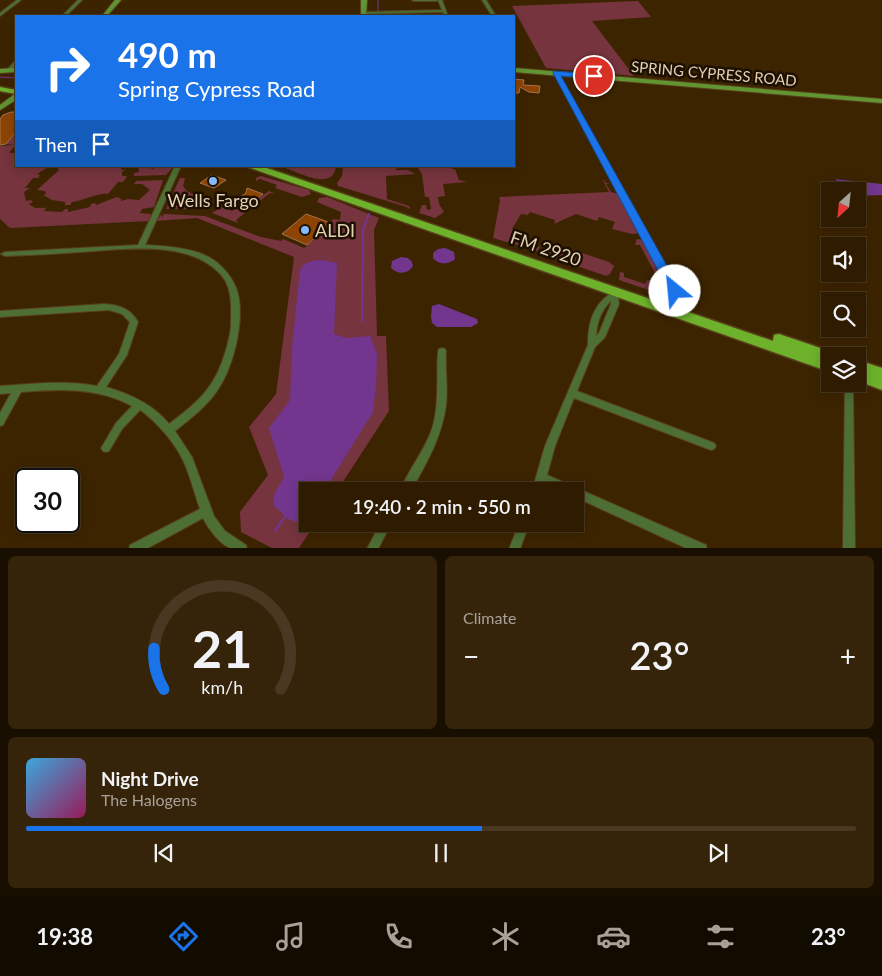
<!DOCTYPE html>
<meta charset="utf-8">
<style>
:root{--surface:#2e1b00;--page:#36240a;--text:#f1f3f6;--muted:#a7a199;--line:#493922;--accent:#1a73e8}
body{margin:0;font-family:Lato,sans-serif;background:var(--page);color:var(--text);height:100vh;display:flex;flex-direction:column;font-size:19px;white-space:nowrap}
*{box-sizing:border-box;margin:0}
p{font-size:16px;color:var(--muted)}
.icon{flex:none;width:28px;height:28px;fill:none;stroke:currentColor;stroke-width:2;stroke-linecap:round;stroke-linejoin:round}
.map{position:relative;height:548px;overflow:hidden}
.side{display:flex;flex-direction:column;gap:8px;padding:8px;background:#190f00;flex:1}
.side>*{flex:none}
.hud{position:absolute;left:15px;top:15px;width:500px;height:152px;border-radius:0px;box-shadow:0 2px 12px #0003,0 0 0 1px var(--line);background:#1a73e8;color:#fff;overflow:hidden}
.needle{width:32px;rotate:207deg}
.fabs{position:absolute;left:821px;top:182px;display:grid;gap:10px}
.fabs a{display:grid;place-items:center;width:45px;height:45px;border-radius:0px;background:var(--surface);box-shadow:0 2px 12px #0003,0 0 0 1px var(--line);font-size:25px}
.speed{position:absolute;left:15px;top:468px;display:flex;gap:10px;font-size:25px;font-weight:700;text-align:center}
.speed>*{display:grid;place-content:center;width:65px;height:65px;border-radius:50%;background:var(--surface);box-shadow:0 2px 12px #0003,0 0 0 1px var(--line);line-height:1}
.speed .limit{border:2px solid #111;border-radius:8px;background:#fff;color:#111}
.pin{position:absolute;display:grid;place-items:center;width:42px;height:42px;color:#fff;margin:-21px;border:2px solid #fff;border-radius:50%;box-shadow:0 1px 5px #0007}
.me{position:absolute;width:55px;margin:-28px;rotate:332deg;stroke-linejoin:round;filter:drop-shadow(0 0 4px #0008)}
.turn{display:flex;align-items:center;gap:18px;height:105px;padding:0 20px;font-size:22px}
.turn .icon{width:65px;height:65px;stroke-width:2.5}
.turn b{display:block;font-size:35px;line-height:42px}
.then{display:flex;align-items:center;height:48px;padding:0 20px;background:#0003;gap:10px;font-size:19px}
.big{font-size:38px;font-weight:600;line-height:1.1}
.side .tile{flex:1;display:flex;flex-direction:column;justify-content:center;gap:8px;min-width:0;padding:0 18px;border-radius:8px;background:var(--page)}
.side .dial{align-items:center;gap:0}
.dial svg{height:130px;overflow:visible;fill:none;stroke:var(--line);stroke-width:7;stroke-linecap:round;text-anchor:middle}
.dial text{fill:var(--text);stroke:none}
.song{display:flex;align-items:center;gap:15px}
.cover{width:60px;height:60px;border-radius:8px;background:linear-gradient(135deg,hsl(200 70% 55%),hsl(330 70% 35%))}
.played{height:5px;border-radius:2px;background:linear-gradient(90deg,var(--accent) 55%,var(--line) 55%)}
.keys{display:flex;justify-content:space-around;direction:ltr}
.heat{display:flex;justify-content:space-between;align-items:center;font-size:28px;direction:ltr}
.side .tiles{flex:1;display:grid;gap:8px;grid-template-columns:1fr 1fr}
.tile:last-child{grid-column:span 2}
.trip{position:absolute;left:299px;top:482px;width:285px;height:50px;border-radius:0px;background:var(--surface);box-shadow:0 2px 12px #0003,0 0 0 1px var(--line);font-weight:600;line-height:50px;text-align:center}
.tabs{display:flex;height:80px;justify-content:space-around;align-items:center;background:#120b00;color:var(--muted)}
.tabs .icon{width:35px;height:35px}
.tabs .selected{color:var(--accent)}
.tabs b{font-size:22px;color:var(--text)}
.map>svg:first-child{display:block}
.green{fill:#75343e}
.water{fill:#72368f}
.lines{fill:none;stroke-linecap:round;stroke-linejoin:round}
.stream-far2{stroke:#72368f;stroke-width:1}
.stream-far1{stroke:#72368f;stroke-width:2}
.stream{stroke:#72368f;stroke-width:2.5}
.building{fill:#8d4402;stroke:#a47252}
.street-casing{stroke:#58401d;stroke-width:2}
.secondary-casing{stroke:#58401d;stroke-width:2}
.primary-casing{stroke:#58401d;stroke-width:3}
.street{fill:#4e6f34;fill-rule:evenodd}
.secondary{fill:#609532;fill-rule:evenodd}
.primary{fill:#6eb22b;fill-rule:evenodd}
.route{fill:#1a73e8;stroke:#114b97}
.poi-dot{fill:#85bbfb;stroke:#1d1000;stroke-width:2}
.labels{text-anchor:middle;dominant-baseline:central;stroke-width:5;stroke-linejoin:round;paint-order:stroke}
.far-street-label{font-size:15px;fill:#e3d0b7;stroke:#1d1000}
.poi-label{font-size:18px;fill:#e3d0b7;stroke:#1d1000}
.street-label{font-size:18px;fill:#e3d0b7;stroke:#1d1000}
</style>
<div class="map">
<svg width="882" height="549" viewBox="0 0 882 549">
<rect width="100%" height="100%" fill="#3d2400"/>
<g class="green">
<polygon points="638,1 651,17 592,21 634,76 546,68 512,6"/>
<path d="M 16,133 L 16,144 L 9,153 L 16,153 L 16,166 L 50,166 L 37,174 L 40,175 L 38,178 L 33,178 L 25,188 L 30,188 L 24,192 L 26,201 L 31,200 L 33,202 L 29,204 C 38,211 38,207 46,208 L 44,211 L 62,212 L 65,209 L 68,209 L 68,212 L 90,207 L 91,204 L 95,203 L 96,205 L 117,197 L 121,199 L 121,201 L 128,199 L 139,200 L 150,190 L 142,184 L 134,184 L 136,181 L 163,180 L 154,207 L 142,209 L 140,213 L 151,214 L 149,221 L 10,228 L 0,219 L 0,146 L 14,145 L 6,144 Z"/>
<path d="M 69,166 L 119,166 L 122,170 L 126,169 L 122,172 L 122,176 L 127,176 L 123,182 L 118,182 L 108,194 C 98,192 83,201 72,202 L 70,205 L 65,205 L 65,202 L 52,200 L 43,195 L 46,194 L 45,191 L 37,190 L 59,170 L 58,168 Z"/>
<polygon points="138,166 152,166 150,168 153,169 156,166 174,166 166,175 134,176 134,173 139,172"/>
<path d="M 281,166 L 336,166 C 334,193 295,171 281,166 Z"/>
<polygon points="343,166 451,166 452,169 455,169 459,180 467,182 443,184 445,196 438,197 439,204 444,212 435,218 419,213 422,205 426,205 427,210 431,209 429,197 425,197 422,174 418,168 399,167 395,170 408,170 415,174 386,176 387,199 409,206 410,208 408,209 407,207 338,186 337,183 342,176"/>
<polygon points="261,176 309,190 311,194 302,197 275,188 277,185 260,179 256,181 256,178"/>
<polygon points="180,178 185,178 183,186 187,191 204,200 192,209 166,209"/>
<polygon points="602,178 606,183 610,183 606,184 611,192 619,194 640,233 632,234 612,229 615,222 599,217 597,221 576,214 554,224 555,220 530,212 528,215 521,214 512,229 517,231 511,239 537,248 541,245 538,251 493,238 500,200 499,197 609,192"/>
<polygon points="269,191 276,194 270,193 236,220 238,223 212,213 221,207 232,211 237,208 242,210"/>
<polygon points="327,197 379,218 374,230 377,336 386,336 389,411 337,491 308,491 308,524 315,524 299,548 272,548 241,532 240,512 268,475 249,427 276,394 294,257 197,218 156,221 162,214 162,218 164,214 205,216 261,237 281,241 283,239 304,248 333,223 331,221 334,219 340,220 341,212 317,202 319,198"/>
<polygon points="637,239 644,240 671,292 667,296 619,280 620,272 624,273 624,277 645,284 647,280 658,279 640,245 635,245"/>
<polygon points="558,245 609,262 614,266 610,274 606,276 548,256 548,252 551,247 556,249"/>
</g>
<g class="water">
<polygon points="835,179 882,184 882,195 858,196 858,191 851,191"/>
<path d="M 445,248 L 454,252 L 455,259 C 448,265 438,265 433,258 L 433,253 L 438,249 Z"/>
<path d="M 401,257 L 408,258 L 412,262 L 413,266 C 408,274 398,275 391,268 L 392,261 Z"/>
<path d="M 322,260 L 337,263 L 334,334 L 346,338 L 370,336 L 377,354 L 376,386 L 373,412 L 324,491 L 308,491 L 307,517 L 301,523 L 290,520 L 274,506 L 274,495 L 284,477 L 269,428 L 290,400 L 292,347 L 300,270 C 305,261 312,261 322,260 Z"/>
<polygon points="439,304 477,319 478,323 471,327 437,327 432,323 431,316 432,306"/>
</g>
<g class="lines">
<g class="stream-far2">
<polyline points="378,0 378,11"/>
<polyline points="0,77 16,78"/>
</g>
<polyline class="stream-far1" points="362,321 363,230 369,214"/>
<polyline class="stream" points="275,531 286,515"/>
</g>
<g class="building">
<polygon points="514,79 524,80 523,85 540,86 539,93 529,92 520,87 519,93 514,93"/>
<polygon points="11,112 16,112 16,132 6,144 0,145 0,119 3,115"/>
<polygon points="212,175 226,180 214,188 200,183"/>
<polygon points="247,188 263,194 242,210 229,205 246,193"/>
<polygon points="306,214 331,223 307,245 282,234"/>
</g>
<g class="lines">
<defs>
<g id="street">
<polygon points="17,0 21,0 0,16 0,13"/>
<polygon points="78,0 82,0 66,16 62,16"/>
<polygon points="412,0 438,0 436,1 414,1"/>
<polygon points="438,0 442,0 448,16 444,16 443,12 364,14 362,13 364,12 442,10"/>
<polygon points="482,0 486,0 496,16 492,16"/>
<polygon points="14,62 16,62 16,66 11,72 7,72 7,70"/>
<polygon points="554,72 558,73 687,307 686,309 680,309 679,307 554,73"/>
<path d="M 175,166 L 181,166 L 145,245 C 166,246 198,248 215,261 C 227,270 237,284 239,299 C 243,327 233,368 217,391 C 206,407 190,419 175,431 L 192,457 L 214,516 L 225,531 L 246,545 L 247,549 C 243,549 235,549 231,548 C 220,545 208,528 203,518 L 146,549 L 129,549 L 130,545 L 200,509 C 194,492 190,475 183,460 C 173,440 159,425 142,411 L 140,410 L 122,429 L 109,451 L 106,452 L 103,451 L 101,448 L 103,445 L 116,423 L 132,406 C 98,387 58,389 21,392 L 3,425 L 0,426 L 0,413 L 11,393 L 0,394 L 0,386 C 33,384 64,380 97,386 L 119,354 L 130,322 L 122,314 L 109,310 L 0,317 L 0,311 L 104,304 C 119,305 130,308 138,322 L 127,355 L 106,387 C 130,394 153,404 169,424 C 199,402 216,386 226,350 C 228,342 231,333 231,324 C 231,309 233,289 222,276 C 191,239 124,249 81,252 C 56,254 30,255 5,256 L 1,254 L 5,252 L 138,245 Z"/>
<path d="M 613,288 L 617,291 L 619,304 L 605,337 L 595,347 L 577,391 L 714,443 L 716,446 L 714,449 L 711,450 L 574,398 L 555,446 L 547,475 L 706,545 L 707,549 L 688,549 L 575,497 L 575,491 L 561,491 L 544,484 L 542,491 L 532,491 L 545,446 L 588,345 C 588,325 592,306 610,294 L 610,289 ZM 611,301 L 611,304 L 599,333 L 596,336 C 597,322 601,310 611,301 Z"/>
<path d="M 442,348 L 445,349 L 446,351 C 445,369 448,387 446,405 C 442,437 426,464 411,491 L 400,491 C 408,470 424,452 432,429 C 440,403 436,377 438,351 L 439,349 Z"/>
<polygon points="845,384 853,384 855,549 843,549"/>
<polygon points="380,524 391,524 378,549 367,549"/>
<polygon points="519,524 529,524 520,549 509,549"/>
</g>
<g id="secondary">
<polygon points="115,0 121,0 107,16 102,16"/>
<polygon points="361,0 367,0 366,16 361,16"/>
<polygon points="16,68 16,72 0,73 0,69"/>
<polygon points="514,68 882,99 882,103 514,72"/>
<polygon points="16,93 16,100 0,110 0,105"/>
</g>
<g id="primary">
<polygon points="0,87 16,90 16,94 0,91"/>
<polygon points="245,166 261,166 773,341 774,335 779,334 835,353 837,356 830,356 830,372"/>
<polygon points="858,360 882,368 882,390 858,381"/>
</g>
</defs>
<use href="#street" class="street-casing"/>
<use href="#secondary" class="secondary-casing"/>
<use href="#primary" class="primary-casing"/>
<use href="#street" class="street"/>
<use href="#secondary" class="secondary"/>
<use href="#primary" class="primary"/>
</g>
<polygon class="route" points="554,71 594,74 598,76 594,79 561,76 681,291 679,294 671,294 669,291 553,73"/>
<g class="poi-dot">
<circle cx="213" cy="181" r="5"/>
<circle cx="305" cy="230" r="5"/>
</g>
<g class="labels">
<g class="far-street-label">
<text transform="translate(714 73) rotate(5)">SPRING CYPRESS ROAD</text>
</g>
<g class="poi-label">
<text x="213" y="200">Wells Fargo</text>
<text x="315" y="230" text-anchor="start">ALDI</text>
</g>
<g class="street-label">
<text transform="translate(546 248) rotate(19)">FM 2920</text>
</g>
</g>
</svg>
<div class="fabs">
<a><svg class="needle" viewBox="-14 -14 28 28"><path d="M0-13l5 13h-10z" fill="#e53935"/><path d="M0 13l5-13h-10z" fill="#a7a199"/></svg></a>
<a><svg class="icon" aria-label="sound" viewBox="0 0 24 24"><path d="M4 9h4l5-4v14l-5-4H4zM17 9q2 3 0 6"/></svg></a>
<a><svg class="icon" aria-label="search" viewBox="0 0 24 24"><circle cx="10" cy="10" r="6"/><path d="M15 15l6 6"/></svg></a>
<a><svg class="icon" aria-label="layers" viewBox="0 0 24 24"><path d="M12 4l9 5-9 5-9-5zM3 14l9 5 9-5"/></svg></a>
</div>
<div class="speed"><div class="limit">30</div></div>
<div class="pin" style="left:594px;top:76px;background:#d93025"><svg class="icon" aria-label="arrive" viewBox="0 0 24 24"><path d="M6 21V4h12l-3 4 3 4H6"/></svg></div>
<svg class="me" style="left:675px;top:291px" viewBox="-20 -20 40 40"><circle r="19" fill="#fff"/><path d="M0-13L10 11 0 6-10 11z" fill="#1a73e8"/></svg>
<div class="trip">19:40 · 2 min · 550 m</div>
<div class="hud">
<div class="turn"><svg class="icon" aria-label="right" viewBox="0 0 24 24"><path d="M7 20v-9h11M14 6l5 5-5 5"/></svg><div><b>490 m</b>Spring Cypress Road</div></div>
<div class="then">Then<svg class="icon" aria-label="arrive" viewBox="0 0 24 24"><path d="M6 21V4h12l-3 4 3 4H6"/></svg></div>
</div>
</div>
<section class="side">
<div class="tiles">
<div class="tile dial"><svg viewBox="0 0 100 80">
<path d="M14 69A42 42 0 1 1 86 69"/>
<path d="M14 69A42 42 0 0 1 8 44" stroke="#1a73e8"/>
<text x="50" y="56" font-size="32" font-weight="700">21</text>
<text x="50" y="72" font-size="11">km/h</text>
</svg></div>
<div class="tile"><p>Climate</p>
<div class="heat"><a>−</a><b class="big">23°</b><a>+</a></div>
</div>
<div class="tile">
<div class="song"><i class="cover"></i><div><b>Night Drive</b><p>The Halogens</p></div></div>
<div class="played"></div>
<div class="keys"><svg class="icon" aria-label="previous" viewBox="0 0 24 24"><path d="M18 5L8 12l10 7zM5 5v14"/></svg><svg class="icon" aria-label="pause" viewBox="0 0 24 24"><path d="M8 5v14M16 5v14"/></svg><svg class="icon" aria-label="next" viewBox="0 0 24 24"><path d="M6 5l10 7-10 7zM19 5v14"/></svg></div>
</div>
</div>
</section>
<nav class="tabs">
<b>19:38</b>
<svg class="icon selected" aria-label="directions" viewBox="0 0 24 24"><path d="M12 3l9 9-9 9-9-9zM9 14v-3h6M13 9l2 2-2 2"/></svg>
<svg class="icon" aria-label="music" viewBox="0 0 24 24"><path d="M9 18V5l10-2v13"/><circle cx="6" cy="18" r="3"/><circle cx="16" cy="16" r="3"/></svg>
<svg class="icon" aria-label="phone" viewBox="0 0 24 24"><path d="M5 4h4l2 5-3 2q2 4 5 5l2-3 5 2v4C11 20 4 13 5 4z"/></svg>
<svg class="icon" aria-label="climate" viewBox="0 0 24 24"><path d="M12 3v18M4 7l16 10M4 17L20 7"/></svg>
<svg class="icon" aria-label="car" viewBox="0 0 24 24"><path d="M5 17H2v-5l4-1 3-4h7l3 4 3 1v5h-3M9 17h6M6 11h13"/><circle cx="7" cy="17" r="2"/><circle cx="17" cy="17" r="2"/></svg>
<svg class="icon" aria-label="filters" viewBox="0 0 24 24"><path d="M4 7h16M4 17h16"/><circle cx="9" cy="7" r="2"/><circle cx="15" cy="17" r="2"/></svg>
<b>23°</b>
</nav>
